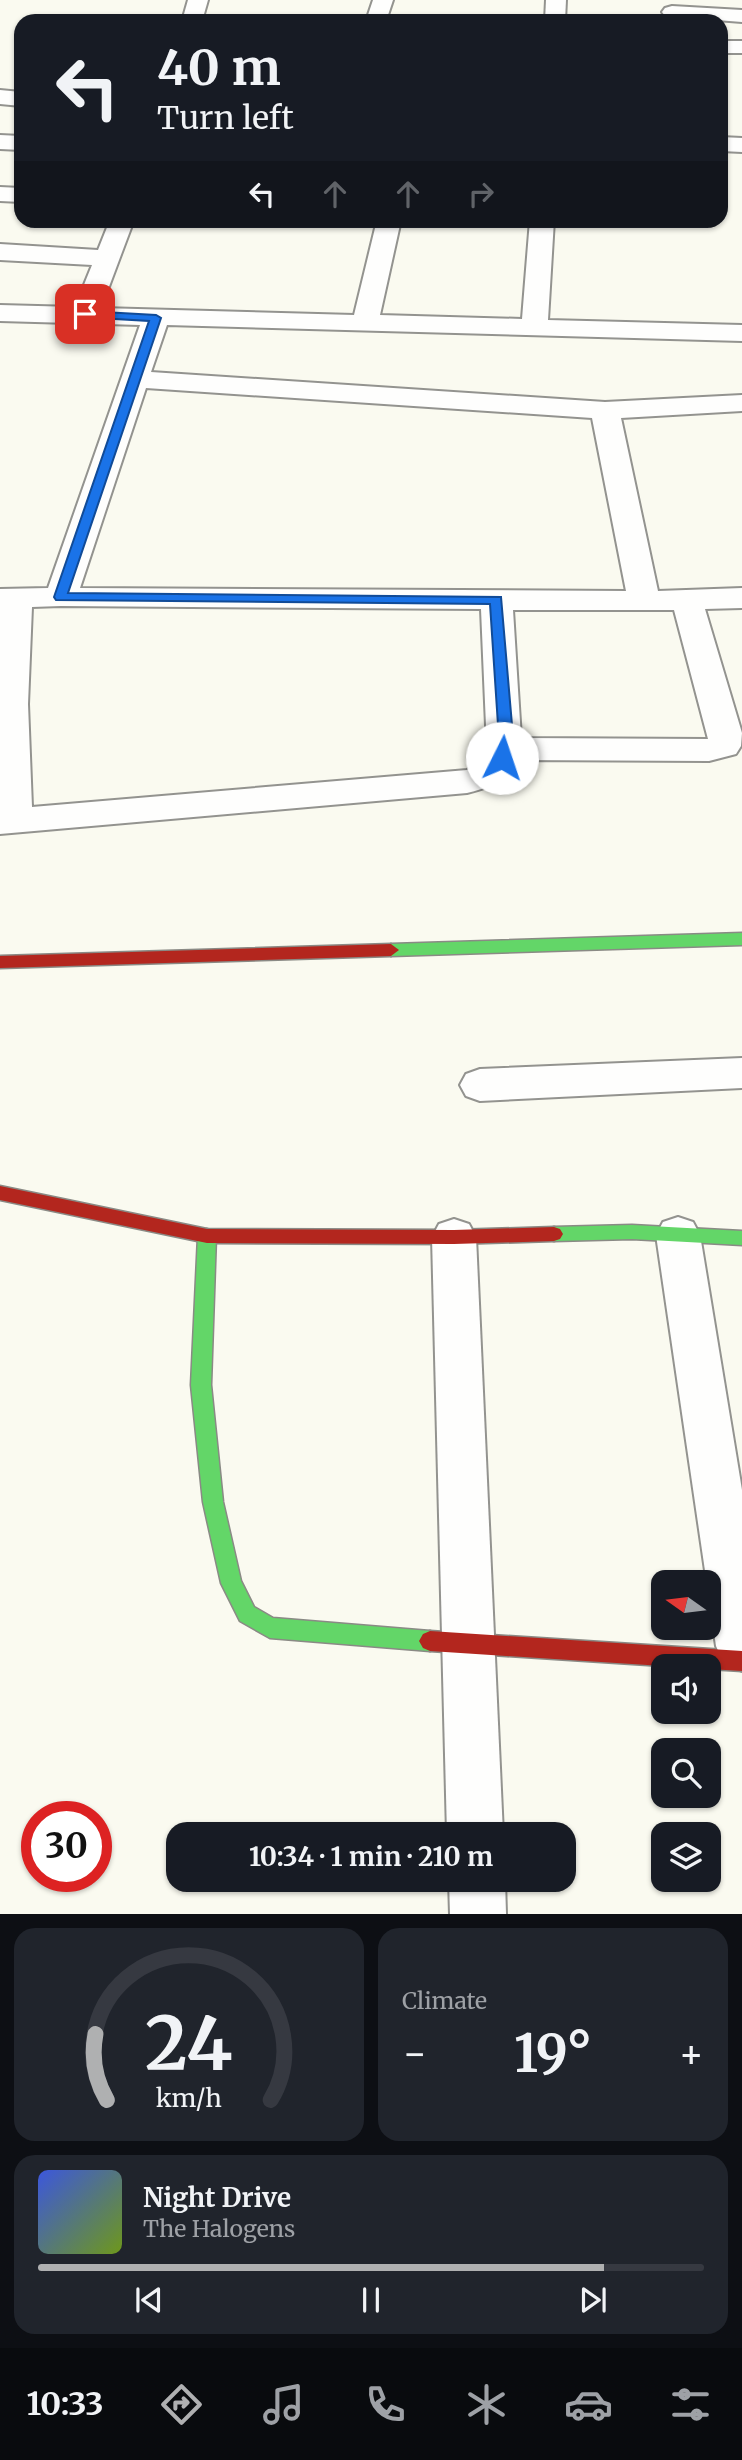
<!DOCTYPE html>
<meta charset="utf-8">
<style>
:root{--surface:#171b24;--page:#20242c;--text:#f1f3f6;--muted:#9ea1a6;--line:#363941;--accent:#afb0b1}
body{margin:0;font-family:Merriweather,serif;background:var(--page);color:var(--text);height:100vh;display:flex;flex-direction:column;font-size:26px;white-space:nowrap}
*{box-sizing:border-box;margin:0}
p{font-size:23px;color:var(--muted)}
.icon{flex:none;width:38px;height:38px;fill:none;stroke:currentColor;stroke-width:2;stroke-linecap:round;stroke-linejoin:round}
.map{position:relative;height:1914px;overflow:hidden}
.panel{display:flex;flex-direction:column;gap:14px;padding:14px;background:#0d0f14;flex:1}
.panel>*{flex:none}
.top-card{position:absolute;left:14px;top:14px;width:714px;height:214px;border-radius:21px;box-shadow:0 2px 5px #0004;background:#171b24;color:var(--text);overflow:hidden}
.needle{width:46px;rotate:284deg}
.tools{position:absolute;left:651px;top:1570px;display:grid;gap:14px}
.tools a{display:grid;place-items:center;width:70px;height:70px;border-radius:14px;background:var(--surface);box-shadow:0 2px 5px #0004;font-size:35px}
.speed{position:absolute;left:21px;top:1801px;display:flex;gap:14px;font-size:35px;font-weight:700;text-align:center}
.speed>*{display:grid;place-content:center;width:91px;height:91px;border-radius:50%;background:var(--surface);box-shadow:0 2px 5px #0004;line-height:1}
.speed .limit{border:10px solid #d22;background:#fff;color:#111}
.pin{position:absolute;display:grid;place-items:center;width:60px;height:60px;color:#fff;margin:-30px;border-radius:14px;box-shadow:0 4px 10px #0006}
.me{position:absolute;width:77px;margin:-38px;rotate:4deg;stroke-linejoin:round;filter:drop-shadow(0 0 5px #0008)}
.turn{display:flex;align-items:center;gap:24px;height:147px;padding:0 28px;font-size:32px}
.turn .icon{width:91px;height:91px;stroke-width:2.5}
.turn b{display:block;font-size:49px;line-height:60px}
.lanes{display:flex;align-items:center;height:66px;padding:0 28px;background:#0003;justify-content:center;gap:35px;direction:ltr}
.lanes .off{opacity:.35}
.big{font-size:52px;font-weight:700;line-height:1.1}
.panel .widget{flex:1;display:flex;flex-direction:column;justify-content:center;gap:10px;min-width:0;padding:0 24px;border-radius:21px;background:var(--page)}
.panel .dial{align-items:center;gap:0}
.dial svg{height:182px;overflow:visible;fill:none;stroke:var(--line);stroke-width:7;stroke-linecap:round;text-anchor:middle}
.dial text{fill:var(--text);stroke:none}
.song{display:flex;align-items:center;gap:21px}
.cover{width:84px;height:84px;border-radius:10px;background:linear-gradient(135deg,hsl(230 70% 55%),hsl(80 70% 35%))}
.played{height:7px;border-radius:4px;background:linear-gradient(90deg,var(--accent) 85%,var(--line) 85%)}
.keys{display:flex;justify-content:space-around;direction:ltr}
.heat{display:flex;justify-content:space-between;align-items:center;font-size:38px;direction:ltr}
.panel .tiles{flex:1;display:grid;gap:14px;grid-template-columns:1fr 1fr}
.widget:last-child{grid-column:span 2}
.trip{position:absolute;left:166px;top:1822px;width:410px;height:70px;border-radius:21px;background:var(--surface);box-shadow:0 2px 5px #0004;font-weight:700;line-height:70px;text-align:center}
.tabs{display:flex;height:112px;justify-content:space-around;align-items:center;background:#090b0e;color:var(--muted)}
.tabs .icon{width:49px;height:49px}
.tabs .on{color:var(--accent)}
.tabs b{font-size:32px;color:var(--text)}
.map>svg:first-child{display:block}
.lines{fill:none;stroke-linecap:round;stroke-linejoin:round}
.street-casing{stroke:#93938f;stroke-width:4}
.fast-casing{stroke:#8a8a85;stroke-width:3}
.jam-casing{stroke:#8a8a85;stroke-width:3}
.street{fill:#fefefd;fill-rule:evenodd}
.fast{fill:#63d668;fill-rule:evenodd}
.jam{fill:#b3261e;fill-rule:evenodd}
.route{fill:#1a73e8;stroke:#114b97;stroke-width:2}
</style>
<div class="map">
<svg width="742" height="1914" viewBox="0 0 742 1914">
<rect width="100%" height="100%" fill="#fafaf0"/>
<g class="lines">
<defs>
<g id="street">
<polygon points="188,0 208,0 202,21 182,21"/>
<polygon points="373,0 393,0 386,21 366,21"/>
<polygon points="546,0 566,0 565,21 545,21"/>
<polygon points="672,6 742,10 742,22 665,16 662,12 665,8"/>
<rect x="721" y="41" width="21" height="12"/>
<polygon points="0,90 21,92 21,106 0,104"/>
<polygon points="0,135 21,136 21,150 0,149"/>
<polygon points="721,137 742,138 742,152 721,151"/>
<polygon points="0,187 21,188 21,202 0,201"/>
<path d="M 110,220 L 134,220 L 101,308 L 354,315 L 377,220 L 401,220 L 380,315 L 522,319 L 530,220 L 554,220 L 548,320 L 742,325 L 742,341 L 167,325 L 151,372 L 605,402 L 742,395 L 742,411 L 621,418 L 658,591 L 742,588 L 742,608 L 705,609 L 742,733 L 741,746 L 736,754 L 709,761 L 517,760 C 504,782 491,787 467,793 L 0,834 L 0,589 L 48,588 L 140,325 L 0,321 L 0,305 L 75,307 L 92,265 L 0,260 L 0,244 L 98,250 ZM 146,388 L 592,418 L 626,591 L 80,588 ZM 61,606 L 481,609 L 487,749 L 482,761 L 467,770 L 32,807 L 28,704 L 32,607 ZM 513,610 L 674,610 L 708,739 L 521,738 Z"/>
<polygon points="742,1058 742,1088 480,1101 466,1096 460,1085 466,1074 480,1069"/>
<polygon points="678,1217 693,1222 700,1235 742,1490 742,1671 724,1664 716,1646 656,1235 663,1222"/>
<polygon points="454,1219 469,1224 476,1237 503,1834 447,1834 432,1237 439,1224"/>
<polygon points="449,1880 505,1880 506,1914 450,1914"/>
</g>
<g id="fast">
<polygon points="742,933 742,945 391,956 383,950 391,944"/>
<polygon points="632,1225 742,1231 742,1245 632,1239 554,1241 548,1239 545,1234 548,1229 554,1227"/>
<polygon points="207,1229 213,1231 216,1236 211,1385 223,1502 241,1581 254,1607 273,1618 430,1631 437,1634 441,1641 437,1648 430,1651 270,1638 240,1621 221,1583 203,1502 191,1385 198,1236 201,1231"/>
</g>
<g id="jam">
<polygon points="391,944 399,950 391,956 0,968 0,956"/>
<polygon points="0,1186 207,1229 454,1230 554,1227 560,1229 563,1234 560,1239 554,1241 454,1244 207,1243 0,1200"/>
<polygon points="430,1631 742,1651 742,1671 709,1669 709,1666 663,1666 430,1651 423,1648 419,1641 423,1634"/>
</g>
</defs>
<use href="#street" class="street-casing"/>
<use href="#fast" class="fast-casing"/>
<use href="#jam" class="jam-casing"/>
<use href="#street" class="street"/>
<use href="#fast" class="fast"/>
<use href="#jam" class="jam"/>
</g>
<polygon class="route" points="85,311 156,315 161,318 68,593 501,597 512,725 507,762 497,762 495,758 498,725 490,604 56,600 54,597 149,321 81,317 81,312"/>
</svg>
<div class="tools">
<a><svg class="needle" viewBox="-14 -14 28 28"><path d="M0-13l5 13h-10z" fill="#e53935"/><path d="M0 13l5-13h-10z" fill="#9ea1a6"/></svg></a>
<a><svg class="icon" aria-label="sound" viewBox="0 0 24 24"><path d="M4 9h4l5-4v14l-5-4H4zM17 9q2 3 0 6"/></svg></a>
<a><svg class="icon" aria-label="search" viewBox="0 0 24 24"><circle cx="10" cy="10" r="6"/><path d="M15 15l6 6"/></svg></a>
<a><svg class="icon" aria-label="layers" viewBox="0 0 24 24"><path d="M12 4l9 5-9 5-9-5zM3 14l9 5 9-5"/></svg></a>
</div>
<div class="speed"><div class="limit">30</div></div>
<div class="pin" style="left:85px;top:314px;background:#d93025"><svg class="icon" aria-label="arrive" viewBox="0 0 24 24"><path d="M6 21V4h12l-3 4 3 4H6"/></svg></div>
<svg class="me" style="left:502px;top:758px" viewBox="-20 -20 40 40"><circle r="19" fill="#fff"/><path d="M0-13L10 11 0 6-10 11z" fill="#1a73e8"/></svg>
<div class="trip">10:34 · 1 min · 210 m</div>
<div class="top-card">
<div class="turn"><svg class="icon" aria-label="left" viewBox="0 0 24 24"><path d="M17 20v-9H6M10 6l-5 5 5 5"/></svg><div><b>40 m</b>Turn left</div></div>
<div class="lanes"><svg class="icon" aria-label="left" viewBox="0 0 24 24"><path d="M17 20v-9H6M10 6l-5 5 5 5"/></svg><svg class="icon off" aria-label="ahead" viewBox="0 0 24 24"><path d="M12 20V5M6 11l6-6 6 6"/></svg><svg class="icon off" aria-label="ahead" viewBox="0 0 24 24"><path d="M12 20V5M6 11l6-6 6 6"/></svg><svg class="icon off" aria-label="right" viewBox="0 0 24 24"><path d="M7 20v-9h11M14 6l5 5-5 5"/></svg></div>
</div>
</div>
<section class="panel">
<div class="tiles">
<div class="widget dial"><svg viewBox="0 0 100 80">
<path d="M14 69A42 42 0 1 1 86 69"/>
<path d="M14 69A42 42 0 0 1 9 40" stroke="#afb0b1"/>
<text x="50" y="56" font-size="32" font-weight="700">24</text>
<text x="50" y="72" font-size="11">km/h</text>
</svg></div>
<div class="widget"><p>Climate</p>
<div class="heat"><a>−</a><b class="big">19°</b><a>+</a></div>
</div>
<div class="widget">
<div class="song"><i class="cover"></i><div><b>Night Drive</b><p>The Halogens</p></div></div>
<div class="played"></div>
<div class="keys"><svg class="icon" aria-label="previous" viewBox="0 0 24 24"><path d="M18 5L8 12l10 7zM5 5v14"/></svg><svg class="icon" aria-label="pause" viewBox="0 0 24 24"><path d="M8 5v14M16 5v14"/></svg><svg class="icon" aria-label="next" viewBox="0 0 24 24"><path d="M6 5l10 7-10 7zM19 5v14"/></svg></div>
</div>
</div>
</section>
<nav class="tabs">
<b>10:33</b>
<svg class="icon on" aria-label="directions" viewBox="0 0 24 24"><path d="M12 3l9 9-9 9-9-9zM9 14v-3h6M13 9l2 2-2 2"/></svg>
<svg class="icon" aria-label="music" viewBox="0 0 24 24"><path d="M9 18V5l10-2v13"/><circle cx="6" cy="18" r="3"/><circle cx="16" cy="16" r="3"/></svg>
<svg class="icon" aria-label="phone" viewBox="0 0 24 24"><path d="M5 4h4l2 5-3 2q2 4 5 5l2-3 5 2v4C11 20 4 13 5 4z"/></svg>
<svg class="icon" aria-label="climate" viewBox="0 0 24 24"><path d="M12 3v18M4 7l16 10M4 17L20 7"/></svg>
<svg class="icon" aria-label="car" viewBox="0 0 24 24"><path d="M5 17H2v-5l4-1 3-4h7l3 4 3 1v5h-3M9 17h6M6 11h13"/><circle cx="7" cy="17" r="2"/><circle cx="17" cy="17" r="2"/></svg>
<svg class="icon" aria-label="filters" viewBox="0 0 24 24"><path d="M4 7h16M4 17h16"/><circle cx="9" cy="7" r="2"/><circle cx="15" cy="17" r="2"/></svg>
</nav>
